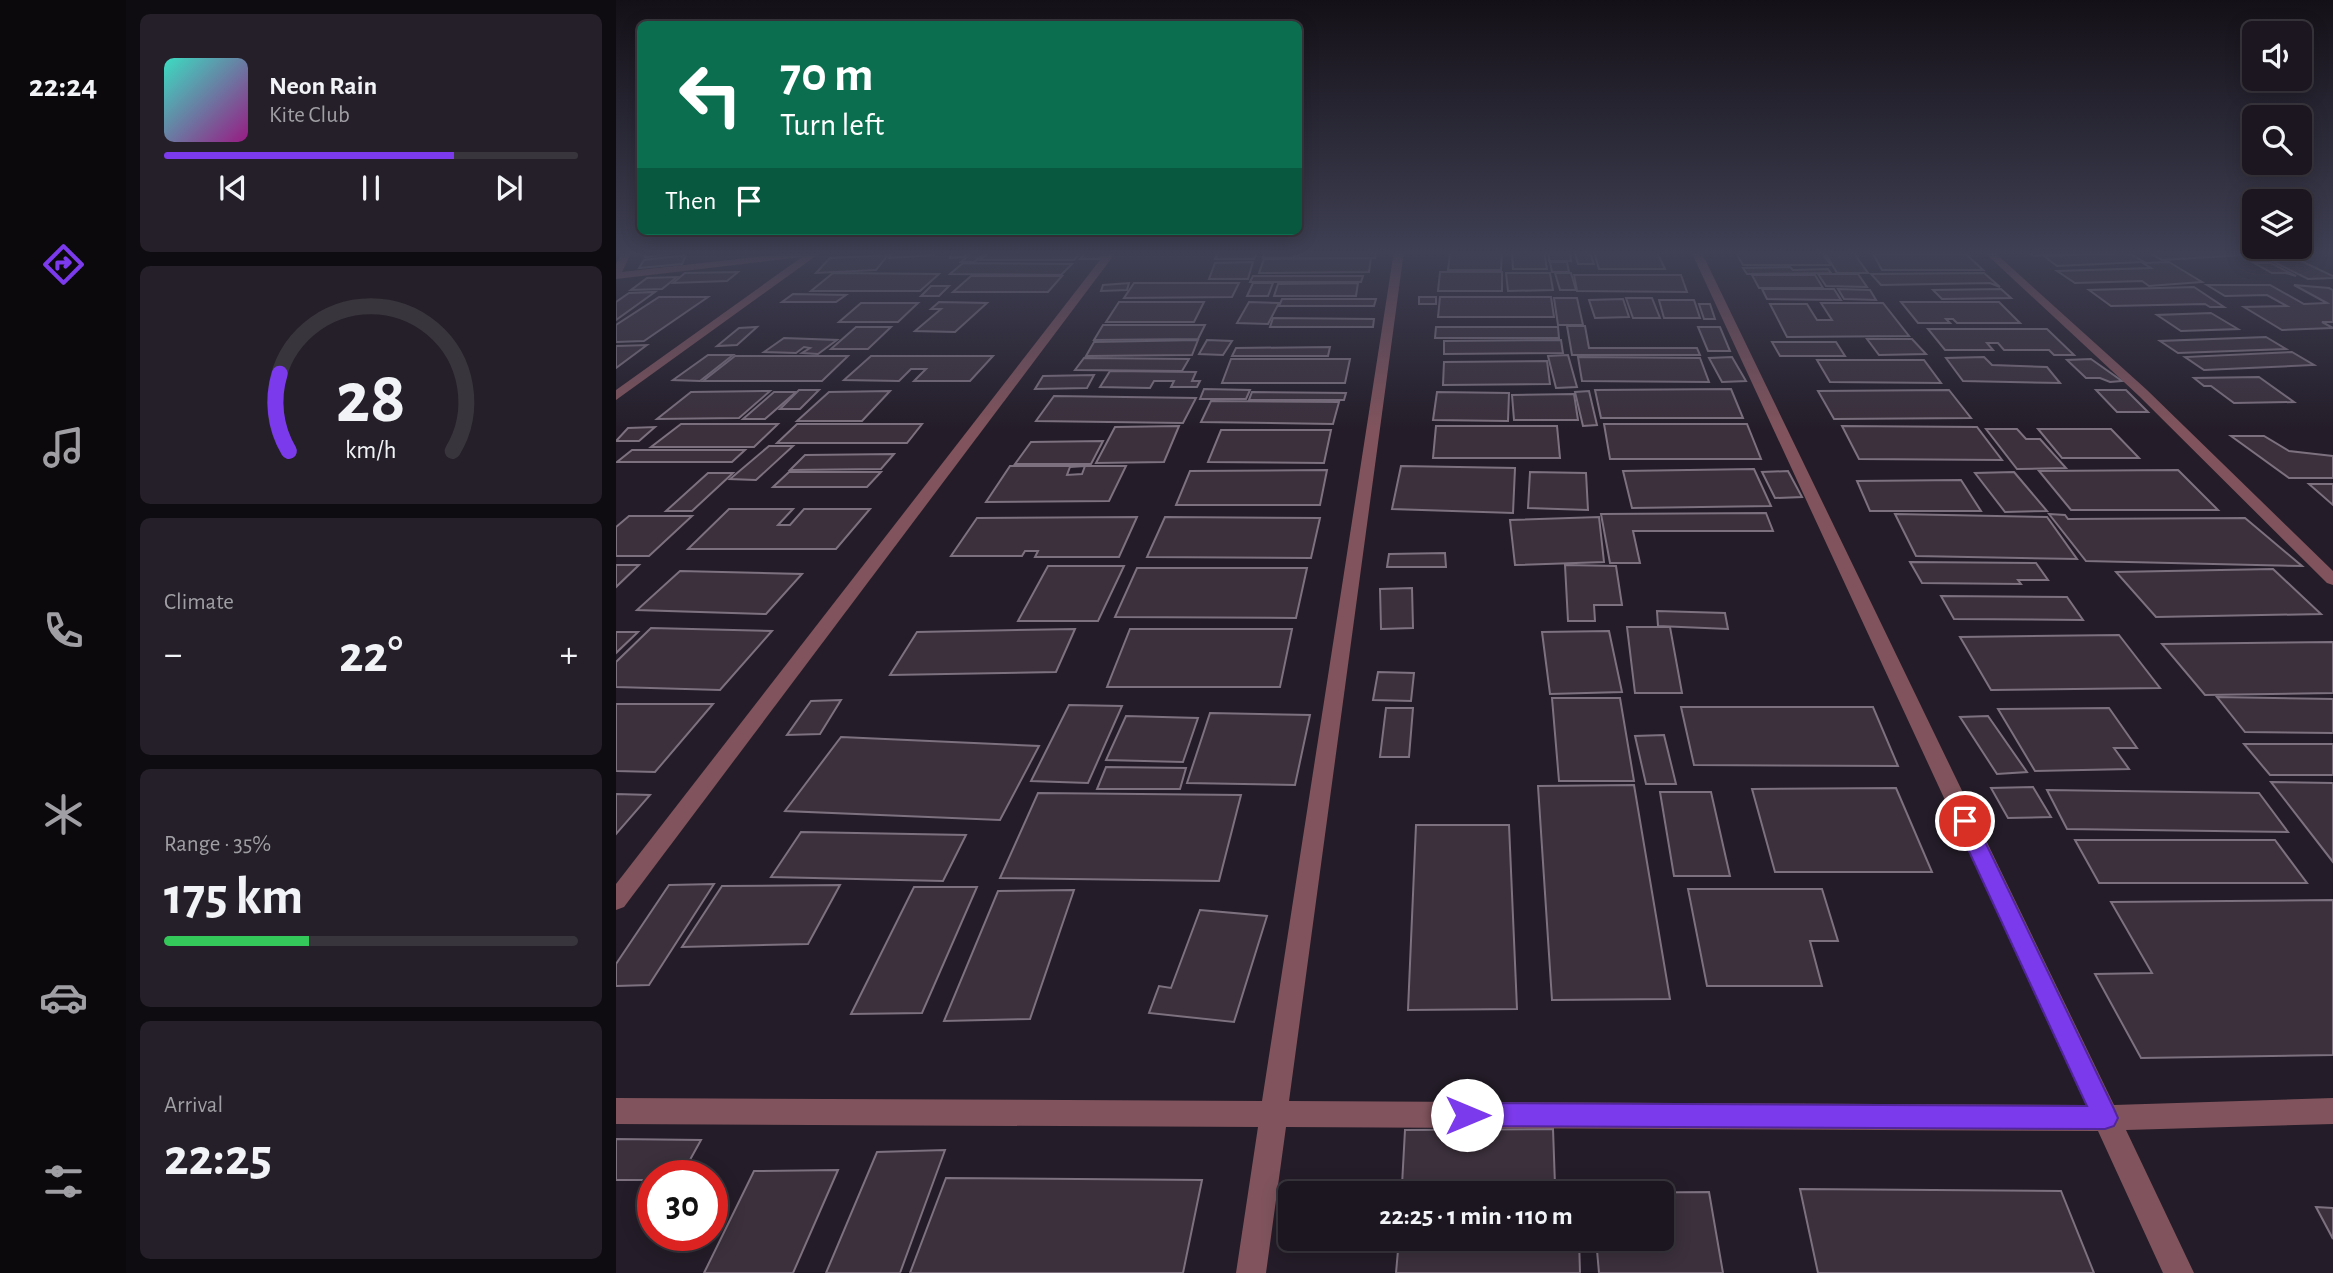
<!DOCTYPE html>
<meta charset="utf-8">
<style>
:root{--surface:#1b161f;--page:#241f28;--text:#f1f3f6;--muted:#a09fa4;--line:#39353d;--accent:#7c3aed}
body{margin:0;font-family:"Alegreya Sans",sans-serif;background:var(--page);color:var(--text);height:100vh;display:flex;flex-direction:column;font-size:26px;white-space:nowrap}
*{box-sizing:border-box;margin:0}
p{font-size:23px;color:var(--muted)}
.icon{flex:none;width:38px;height:38px;fill:none;stroke:currentColor;stroke-width:2;stroke-linecap:round;stroke-linejoin:round}
.map{position:relative;flex:1;overflow:hidden}
.drawer{display:flex;flex-direction:column;gap:14px;padding:14px;background:#0f0c11;width:490px}
.drawer>*{flex:none}
.top-card{position:absolute;left:21px;top:21px;width:665px;height:214px;border-radius:10px;box-shadow:0 4px 18px #0003,0 0 0 2px var(--line);background:#0b6e4f;color:#fff;overflow:hidden}
.fabs{position:absolute;left:1626px;top:21px;display:grid;gap:14px}
.fabs a{display:grid;place-items:center;width:70px;height:70px;border-radius:10px;background:var(--surface);box-shadow:0 4px 18px #0003,0 0 0 2px var(--line);font-size:35px}
.speed{position:absolute;left:21px;top:1160px;display:flex;gap:14px;font-size:35px;font-weight:700;text-align:center}
.speed>*{display:grid;place-content:center;width:91px;height:91px;border-radius:50%;background:var(--surface);box-shadow:0 4px 18px #0003,0 0 0 2px var(--line);line-height:1}
.speed .limit{border:10px solid #d22;background:#fff;color:#111}
.pin{position:absolute;display:grid;place-items:center;width:60px;height:60px;color:#fff;margin:-30px;border:4px solid #fff;border-radius:50%;box-shadow:0 2px 7px #0007}
.me{position:absolute;width:77px;margin:-38px;rotate:90deg;stroke-linejoin:round;filter:drop-shadow(0 0 5px #0008)}
.turn{display:flex;align-items:center;gap:24px;height:147px;padding:0 28px;font-size:32px}
.turn .icon{width:91px;height:91px;stroke-width:2.5}
.turn b{display:block;font-size:49px;line-height:60px}
.then{display:flex;align-items:center;height:66px;padding:0 28px;background:#0003;gap:14px;font-size:26px}
.big{font-size:52px;font-weight:700;line-height:1.1}
.drawer .card{flex:1;display:flex;flex-direction:column;justify-content:center;gap:10px;min-width:0;padding:0 24px;border-radius:10px;background:var(--page)}
.drawer .dial{align-items:center;gap:0}
.dial svg{height:182px;overflow:visible;fill:none;stroke:var(--line);stroke-width:7;stroke-linecap:round;text-anchor:middle}
.dial text{fill:var(--text);stroke:none}
.song{display:flex;align-items:center;gap:21px}
.cover{width:84px;height:84px;border-radius:10px;background:linear-gradient(135deg,hsl(170 70% 55%),hsl(310 70% 35%))}
.played{height:7px;border-radius:4px;background:linear-gradient(90deg,var(--accent) 70%,var(--line) 70%)}
.keys{display:flex;justify-content:space-around;direction:ltr}
.heat{display:flex;justify-content:space-between;align-items:center;font-size:38px;direction:ltr}
.charge{height:10px;border-radius:5px;background:linear-gradient(90deg,#34c759 35%,var(--line) 0)}
.trip{position:absolute;left:662px;top:1181px;width:396px;height:70px;border-radius:10px;background:var(--surface);box-shadow:0 4px 18px #0003,0 0 0 2px var(--line);font-weight:700;line-height:70px;text-align:center}
main{display:flex;flex:1;min-height:0}
.menu{display:flex;flex-direction:column;width:126px;justify-content:space-around;align-items:center;background:#0b090c;color:var(--muted)}
.menu .icon{width:49px;height:49px}
.menu .on{color:var(--accent)}
.menu b{font-size:32px;color:var(--text)}
.map>svg:first-child{display:block}
.building{fill:#3b303c;stroke:#7d717f;stroke-width:2;fill-rule:evenodd}
.lines{fill:none;stroke-linecap:round;stroke-linejoin:round}
.minor{fill:#81545d;fill-rule:evenodd}
.route{fill:#7c3aed;stroke:#51269a;stroke-width:2}
</style>
<main>
<nav class="menu">
<b>22:24</b>
<svg class="icon on" aria-label="directions" viewBox="0 0 24 24"><path d="M12 3l9 9-9 9-9-9zM9 14v-3h6M13 9l2 2-2 2"/></svg>
<svg class="icon" aria-label="music" viewBox="0 0 24 24"><path d="M9 18V5l10-2v13"/><circle cx="6" cy="18" r="3"/><circle cx="16" cy="16" r="3"/></svg>
<svg class="icon" aria-label="phone" viewBox="0 0 24 24"><path d="M5 4h4l2 5-3 2q2 4 5 5l2-3 5 2v4C11 20 4 13 5 4z"/></svg>
<svg class="icon" aria-label="climate" viewBox="0 0 24 24"><path d="M12 3v18M4 7l16 10M4 17L20 7"/></svg>
<svg class="icon" aria-label="car" viewBox="0 0 24 24"><path d="M5 17H2v-5l4-1 3-4h7l3 4 3 1v5h-3M9 17h6M6 11h13"/><circle cx="7" cy="17" r="2"/><circle cx="17" cy="17" r="2"/></svg>
<svg class="icon" aria-label="filters" viewBox="0 0 24 24"><path d="M4 7h16M4 17h16"/><circle cx="9" cy="7" r="2"/><circle cx="15" cy="17" r="2"/></svg>
</nav>
<section class="drawer">
<div class="card">
<div class="song"><i class="cover"></i><div><b>Neon Rain</b><p>Kite Club</p></div></div>
<div class="played"></div>
<div class="keys"><svg class="icon" aria-label="previous" viewBox="0 0 24 24"><path d="M18 5L8 12l10 7zM5 5v14"/></svg><svg class="icon" aria-label="pause" viewBox="0 0 24 24"><path d="M8 5v14M16 5v14"/></svg><svg class="icon" aria-label="next" viewBox="0 0 24 24"><path d="M6 5l10 7-10 7zM19 5v14"/></svg></div>
</div>
<div class="card dial"><svg viewBox="0 0 100 80">
<path d="M14 69A42 42 0 1 1 86 69"/>
<path d="M14 69A42 42 0 0 1 10 35" stroke="#7c3aed"/>
<text x="50" y="56" font-size="32" font-weight="700">28</text>
<text x="50" y="72" font-size="11">km/h</text>
</svg></div>
<div class="card"><p>Climate</p>
<div class="heat"><a>−</a><b class="big">22°</b><a>+</a></div>
</div>
<div class="card"><p>Range · 35%</p><b class="big">175 km</b><div class="charge"></div></div>
<div class="card"><p>Arrival</p><b class="big">22:25</b></div>
</section>
<div class="map">
<svg width="1717" height="1273" viewBox="0 0 1717 1273">
<rect width="100%" height="100%" fill="#241d29"/>
<g class="building">
<polygon points="30,251 59,251 60,253 29,257"/>
<polygon points="277,251 320,251 318,255 273,258"/>
<polygon points="335,251 354,251 348,257 334,258"/>
<polygon points="358,251 372,251 358,262 345,262"/>
<polygon points="374,251 466,251 458,260 364,260"/>
<polygon points="471,251 491,251 484,259 464,259"/>
<polygon points="603,251 642,251 638,259 599,259"/>
<polygon points="649,251 680,251 678,258 647,258"/>
<polygon points="684,251 760,251 759,258 681,258"/>
<polygon points="896,251 928,251 931,269 897,269"/>
<polygon points="1119,251 1205,252 1215,265 1127,265"/>
<polygon points="1208,251 1237,252 1252,273 1221,273"/>
<polygon points="1409,251 1473,251 1418,256"/>
<polygon points="1529,251 1619,251 1627,255 1546,260"/>
<polygon points="1641,251 1662,251 1675,258 1654,258"/>
<polygon points="834,252 886,252 885,270 832,270"/>
<polygon points="933,252 954,252 955,261 933,261"/>
<polygon points="978,252 1041,252 1049,269 983,269"/>
<polygon points="959,253 974,253 978,264 962,264"/>
<polygon points="1513,253 1528,262 1441,266 1428,256"/>
<polygon points="1257,254 1350,254 1367,270 1266,270"/>
<polygon points="70,255 66,264 23,268 28,260"/>
<polygon points="272,255 260,270 200,273 214,258"/>
<polygon points="755,258 753,272 643,273 648,259"/>
<polygon points="1683,260 1717,276 1717,278 1692,279 1656,261"/>
<polygon points="637,262 632,279 593,279 599,263"/>
<polygon points="934,262 951,262 953,272 936,272"/>
<polygon points="1553,262 1586,282 1533,286 1526,281 1459,283 1441,271 1535,268 1527,263"/>
<polygon points="347,263 456,264 445,275 334,274"/>
<polygon points="1638,263 1655,263 1680,276 1670,273 1656,273"/>
<polygon points="1174,267 1177,270 1212,269 1215,273 1131,274 1127,268"/>
<polygon points="122,272 111,281 57,283 69,273"/>
<polygon points="824,272 886,272 886,291 822,291"/>
<polygon points="217,273 323,274 304,291 195,291"/>
<polygon points="890,273 934,273 937,290 892,291"/>
<polygon points="939,273 955,273 960,290 944,290"/>
<polygon points="1368,273 1384,287 1374,283 1265,285 1255,274"/>
<polygon points="1202,274 1242,274 1251,287 1210,286"/>
<polygon points="958,275 1065,275 1071,292 961,291"/>
<polygon points="1136,275 1199,275 1207,288 1143,288"/>
<polygon points="355,276 446,276 432,292 337,292"/>
<polygon points="637,276 747,276 745,282 634,282"/>
<polygon points="61,277 46,289 15,290 31,278"/>
<polygon points="513,283 511,290 485,291 487,285"/>
<polygon points="518,283 623,283 616,297 508,298"/>
<polygon points="637,283 657,283 652,296 631,296"/>
<polygon points="742,283 740,296 658,296 662,284"/>
<polygon points="1591,285 1654,285 1688,304 1711,303 1678,285 1713,288 1717,290 1717,322 1706,322 1717,328 1666,330 1628,307 1671,306 1651,295 1609,296"/>
<polygon points="315,286 333,286 323,296 305,296"/>
<polygon points="1578,287 1608,307 1594,307 1589,304 1495,306 1473,290"/>
<polygon points="1146,289 1218,289 1225,300 1151,299"/>
<polygon points="1222,289 1254,290 1260,300 1228,299"/>
<polygon points="1385,289 1395,298 1326,299 1317,290"/>
<polygon points="39,292 0,320 0,302 13,293"/>
<polygon points="177,294 230,295 220,302 166,302"/>
<polygon points="43,297 92,297 28,341 0,342 0,325"/>
<rect x="803" y="297" width="17" height="7"/>
<polygon points="824,297 935,297 938,317 822,317"/>
<polygon points="938,298 961,298 967,325 942,325"/>
<polygon points="1010,298 1036,298 1044,318 1017,318"/>
<polygon points="666,299 760,299 758,306 663,306"/>
<polygon points="1007,299 1013,317 979,318 973,300"/>
<polygon points="1043,300 1078,300 1084,318 1048,318"/>
<polygon points="323,302 371,303 339,332 299,331 325,309 315,309"/>
<polygon points="503,302 588,302 578,322 490,322"/>
<polygon points="633,302 663,303 652,324 621,323"/>
<polygon points="1285,302 1383,302 1404,323 1341,323 1337,319 1330,319 1334,323 1302,323"/>
<polygon points="245,303 302,303 282,322 223,322"/>
<polygon points="1205,303 1267,303 1293,336 1171,337 1154,304 1191,304 1201,320 1216,320"/>
<polygon points="1083,304 1094,304 1099,319 1088,319"/>
<polygon points="1595,313 1622,329 1565,331 1541,315"/>
<polygon points="657,318 758,319 757,327 654,327"/>
<polygon points="487,325 589,325 582,339 478,340"/>
<polygon points="951,326 969,326 973,348 1081,348 1084,355 956,355"/>
<polygon points="141,327 121,345 101,346 123,328"/>
<polygon points="240,327 275,327 252,349 215,349"/>
<polygon points="820,327 942,327 943,338 819,338"/>
<polygon points="1082,327 1104,327 1114,351 1092,351"/>
<polygon points="1312,329 1431,329 1458,355 1438,355 1433,350 1388,350 1382,343 1371,343 1377,350 1329,350"/>
<polygon points="1650,337 1670,349 1562,353 1544,341"/>
<polygon points="168,338 221,340 202,354 186,353 194,348 188,347 180,353 148,352"/>
<polygon points="1251,339 1296,339 1310,354 1263,355"/>
<polygon points="582,340 576,355 470,356 478,342"/>
<polygon points="591,340 616,341 607,355 583,354"/>
<polygon points="945,340 947,353 828,354 828,341"/>
<polygon points="1156,342 1220,342 1229,356 1164,356"/>
<polygon points="31,345 0,368 0,346"/>
<polygon points="714,347 712,356 616,356 620,348"/>
<polygon points="1676,352 1698,365 1588,370 1569,357"/>
<polygon points="92,355 117,355 84,381 57,380"/>
<polygon points="952,355 961,387 940,388 932,356"/>
<polygon points="119,356 232,356 206,381 87,381"/>
<polygon points="255,356 377,356 354,381 298,381 310,369 295,369 283,381 228,380"/>
<polygon points="962,357 1084,358 1093,382 966,381"/>
<polygon points="1116,357 1130,381 1106,382 1093,358"/>
<polygon points="1368,357 1376,365 1431,367 1444,383 1347,381 1330,358"/>
<polygon points="468,358 573,359 566,371 459,370"/>
<polygon points="615,359 734,359 729,383 606,383"/>
<polygon points="1475,359 1506,381 1494,382 1484,378 1470,378 1451,360"/>
<polygon points="1201,360 1308,360 1325,383 1214,382"/>
<polygon points="931,361 934,384 827,385 828,362"/>
<polygon points="494,371 580,372 576,381 584,381 581,387 555,387 558,381 538,381 534,388 484,387"/>
<polygon points="478,375 471,388 419,389 427,376"/>
<polygon points="1643,377 1678,402 1618,403 1595,386 1588,386 1578,378"/>
<polygon points="588,389 634,390 630,399 584,399"/>
<polygon points="1115,389 1127,418 985,418 979,390"/>
<polygon points="183,390 203,390 184,409 164,409"/>
<polygon points="1333,390 1355,418 1218,419 1202,391"/>
<polygon points="1480,390 1510,390 1532,412 1501,412"/>
<polygon points="154,391 123,418 41,419 75,392"/>
<polygon points="274,391 246,421 181,421 213,392"/>
<polygon points="973,391 981,425 967,426 959,392"/>
<polygon points="158,392 180,392 149,419 127,419"/>
<polygon points="636,392 730,393 728,400 633,400"/>
<polygon points="821,392 893,393 892,421 817,420"/>
<polygon points="958,394 962,420 898,420 896,395"/>
<polygon points="438,396 580,398 567,423 420,421"/>
<polygon points="595,401 723,402 717,424 585,422"/>
<polygon points="65,424 162,424 138,447 35,447"/>
<polygon points="181,424 306,424 291,443 161,443"/>
<polygon points="988,424 1131,424 1145,459 994,459"/>
<polygon points="563,426 548,462 480,463 499,427"/>
<polygon points="820,426 941,426 944,458 817,458"/>
<polygon points="1226,426 1361,427 1386,460 1243,459"/>
<polygon points="39,427 23,441 0,441 12,428"/>
<polygon points="1370,429 1401,429 1410,439 1424,439 1450,468 1401,469"/>
<polygon points="1422,429 1495,429 1523,458 1446,458"/>
<polygon points="605,430 715,430 708,463 592,462"/>
<polygon points="1615,436 1648,436 1673,451 1717,456 1717,478 1673,478"/>
<polygon points="487,441 475,464 399,464 415,442"/>
<polygon points="153,446 177,446 140,480 114,479"/>
<polygon points="16,450 129,450 116,462 1,462"/>
<polygon points="278,454 265,469 174,470 189,455"/>
<path d="M 394,466 L 510,466 L 493,501 L 370,502 ZM 469,466 L 466,474 L 451,475 L 454,467 Z"/>
<polygon points="785,466 899,468 897,513 776,509"/>
<polygon points="1138,469 1155,506 1016,508 1007,471"/>
<polygon points="711,470 704,505 560,505 574,471"/>
<polygon points="1562,470 1602,510 1455,510 1423,471"/>
<polygon points="1172,471 1186,497 1159,498 1146,472"/>
<polygon points="173,472 265,472 251,487 157,487"/>
<polygon points="914,472 970,473 972,510 912,508"/>
<polygon points="1398,472 1431,511 1389,512 1359,473"/>
<polygon points="92,473 117,473 76,511 50,511"/>
<polygon points="1345,480 1365,511 1254,511 1241,481"/>
<polygon points="1693,484 1717,484 1717,505"/>
<polygon points="113,509 177,509 162,525 174,525 188,509 254,509 220,549 72,549"/>
<polygon points="1150,513 1157,531 1017,531 1024,563 994,563 985,514"/>
<polygon points="1279,514 1431,517 1461,559 1300,556"/>
<polygon points="1433,514 1449,515 1452,519 1629,518 1686,566 1470,561"/>
<polygon points="13,516 76,516 33,556 0,556 0,527"/>
<polygon points="521,517 503,557 419,557 422,551 409,551 406,556 335,556 361,518"/>
<polygon points="549,517 704,518 695,558 531,557"/>
<polygon points="983,517 988,562 899,565 894,520"/>
<polygon points="829,553 830,567 771,567 773,554"/>
<polygon points="1294,562 1420,563 1432,580 1402,580 1405,584 1306,583"/>
<polygon points="0,565 23,565 0,587"/>
<polygon points="949,565 1000,566 1006,605 978,605 979,621 952,621"/>
<polygon points="432,566 508,566 482,621 402,621"/>
<polygon points="521,568 691,568 680,618 499,617"/>
<polygon points="1657,569 1705,614 1540,617 1500,572"/>
<polygon points="64,571 186,574 150,614 21,610"/>
<polygon points="796,588 797,628 765,629 764,589"/>
<polygon points="1325,596 1451,597 1467,620 1338,619"/>
<polygon points="1041,611 1109,613 1112,629 1042,626"/>
<polygon points="1011,627 1054,627 1066,693 1019,693"/>
<polygon points="35,628 156,631 104,690 0,687 0,662"/>
<polygon points="459,629 440,672 274,675 301,632"/>
<polygon points="514,629 676,629 664,687 491,687"/>
<polygon points="993,631 1006,692 934,694 926,632"/>
<polygon points="0,632 22,632 0,653"/>
<polygon points="1503,635 1544,688 1375,690 1344,637"/>
<polygon points="1717,642 1717,693 1589,695 1546,644"/>
<polygon points="762,672 798,673 795,701 757,700"/>
<polygon points="1601,697 1717,699 1717,733 1629,732"/>
<polygon points="936,698 1004,698 1018,781 943,781"/>
<polygon points="225,700 204,734 171,735 195,701"/>
<polygon points="0,704 97,704 39,772 0,771"/>
<polygon points="453,705 506,706 472,783 415,781"/>
<polygon points="1065,707 1257,707 1282,766 1078,765"/>
<polygon points="770,708 797,708 793,757 764,757"/>
<polygon points="1493,708 1521,748 1498,748 1513,769 1419,771 1382,709"/>
<polygon points="594,713 694,715 679,785 571,783"/>
<polygon points="510,716 582,718 567,762 490,760"/>
<polygon points="1372,716 1411,772 1381,774 1344,717"/>
<polygon points="1048,735 1060,784 1030,784 1019,736"/>
<polygon points="225,737 423,746 384,820 169,811"/>
<polygon points="1628,744 1717,744 1717,775 1654,775"/>
<polygon points="490,767 570,768 564,789 481,789"/>
<polygon points="1655,782 1717,783 1717,862"/>
<polygon points="1018,785 1054,999 936,1000 922,786"/>
<polygon points="1417,787 1435,817 1392,818 1375,788"/>
<polygon points="1280,788 1316,872 1159,872 1136,789"/>
<polygon points="1431,790 1643,793 1672,832 1451,829"/>
<polygon points="1044,792 1095,792 1114,876 1058,876"/>
<polygon points="422,793 625,795 603,881 384,878"/>
<polygon points="0,794 34,795 0,834"/>
<polygon points="800,825 893,825 901,1009 792,1010"/>
<polygon points="185,832 350,835 327,881 155,877"/>
<polygon points="1459,840 1659,840 1691,883 1483,883"/>
<polygon points="98,884 33,985 0,986 0,964 53,885"/>
<polygon points="224,885 192,944 66,947 106,886"/>
<polygon points="298,887 361,887 306,1013 235,1014"/>
<polygon points="1072,889 1206,889 1222,941 1194,941 1206,986 1091,986"/>
<polygon points="458,890 414,1019 328,1021 382,891"/>
<polygon points="1717,900 1717,1055 1525,1058 1479,974 1536,973 1495,902"/>
<polygon points="584,910 651,916 618,1022 533,1013 543,986 555,988"/>
<polygon points="937,1129 939,1185 786,1185 789,1130"/>
<polygon points="0,1139 85,1140 65,1176 37,1176 37,1180 0,1180"/>
<polygon points="329,1150 284,1273 210,1273 261,1152"/>
<polygon points="222,1170 177,1273 88,1273 138,1171"/>
<polygon points="330,1178 586,1180 567,1273 294,1273"/>
<polygon points="1184,1189 1445,1191 1478,1273 1202,1273"/>
<polygon points="1093,1192 1107,1273 983,1273 980,1239 1045,1239 1045,1194 976,1193"/>
<polygon points="1700,1207 1717,1208 1717,1239"/>
<polygon points="783,1239 963,1239 964,1273 780,1273"/>
</g>
<g class="lines">
<g class="minor">
<polygon points="6,251 16,251 6,272 191,251 219,251 201,255 0,400 0,390 186,257 0,279 0,264"/>
<polygon points="491,251 501,251 8,907 0,910 0,884"/>
<polygon points="778,251 788,251 673,1101 1470,1105 1075,251 1085,251 1498,1105 1717,1098 1717,1124 1510,1130 1578,1273 1547,1273 1482,1131 670,1127 650,1273 620,1273 642,1127 0,1124 0,1098 646,1101"/>
<polygon points="1367,251 1377,251 1531,390 1717,571 1717,585 1711,583 1523,396"/>
</g>
</g>
<linearGradient id="sky" x2="0" y2="1"><stop stop-color="#141017"/><stop offset="0.59" stop-color="#3f4054"/><stop offset="1" stop-color="#3f4054" stop-opacity="0"/></linearGradient>
<rect width="1717" height="429" fill="url(#sky)"/>
<polygon class="route" points="1349,814 1356,816 1359,821 1498,1109 1502,1118 1498,1126 1489,1129 851,1126 842,1123 838,1115 842,1107 851,1103 1471,1106 1339,821 1342,816"/>
</svg>
<div class="fabs">
<a><svg class="icon" aria-label="sound" viewBox="0 0 24 24"><path d="M4 9h4l5-4v14l-5-4H4zM17 9q2 3 0 6"/></svg></a>
<a><svg class="icon" aria-label="search" viewBox="0 0 24 24"><circle cx="10" cy="10" r="6"/><path d="M15 15l6 6"/></svg></a>
<a><svg class="icon" aria-label="layers" viewBox="0 0 24 24"><path d="M12 4l9 5-9 5-9-5zM3 14l9 5 9-5"/></svg></a>
</div>
<div class="speed"><div class="limit">30</div></div>
<div class="pin" style="left:1349px;top:821px;background:#d93025"><svg class="icon" aria-label="arrive" viewBox="0 0 24 24"><path d="M6 21V4h12l-3 4 3 4H6"/></svg></div>
<svg class="me" style="left:851px;top:1115px" viewBox="-20 -20 40 40"><circle r="19" fill="#fff"/><path d="M0-13L10 11 0 6-10 11z" fill="#7c3aed"/></svg>
<div class="trip">22:25 · 1 min · 110 m</div>
<div class="top-card">
<div class="turn"><svg class="icon" aria-label="left" viewBox="0 0 24 24"><path d="M17 20v-9H6M10 6l-5 5 5 5"/></svg><div><b>70 m</b>Turn left</div></div>
<div class="then">Then<svg class="icon" aria-label="arrive" viewBox="0 0 24 24"><path d="M6 21V4h12l-3 4 3 4H6"/></svg></div>
</div>
</div>
</main>
